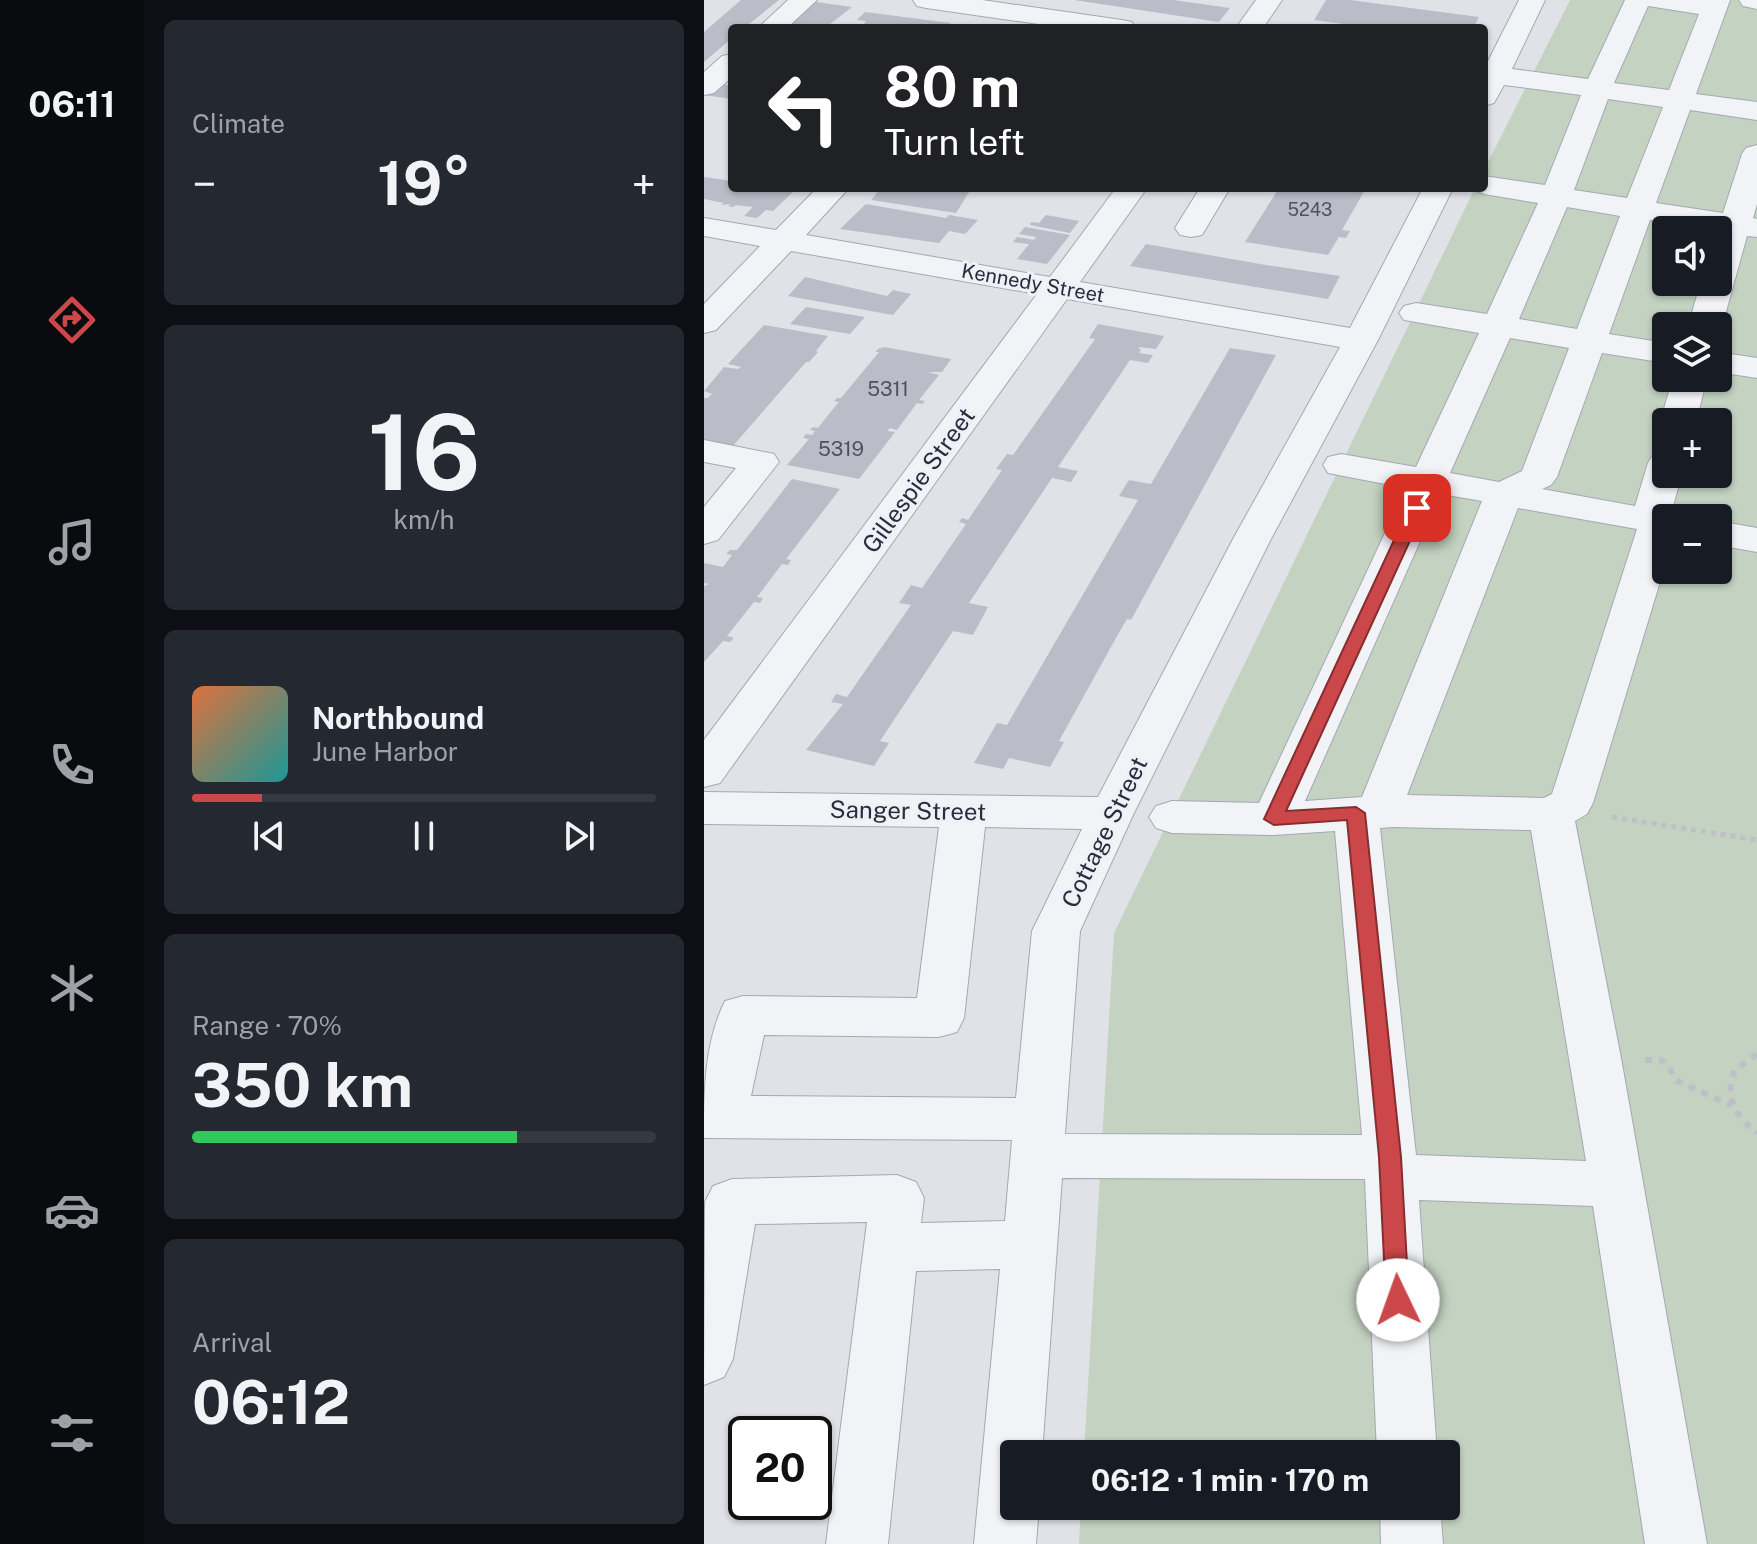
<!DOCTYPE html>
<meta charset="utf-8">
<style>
:root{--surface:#171b24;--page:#242831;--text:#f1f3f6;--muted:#9ea1a6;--line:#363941;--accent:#cc4749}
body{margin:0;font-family:"Public Sans",sans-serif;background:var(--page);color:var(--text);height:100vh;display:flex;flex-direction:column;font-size:30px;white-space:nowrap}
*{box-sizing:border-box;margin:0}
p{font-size:26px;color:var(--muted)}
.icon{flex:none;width:44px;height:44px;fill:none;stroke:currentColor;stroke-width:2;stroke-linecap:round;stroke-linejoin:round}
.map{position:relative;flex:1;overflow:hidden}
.drawer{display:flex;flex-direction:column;gap:20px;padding:20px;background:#0d0f14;width:560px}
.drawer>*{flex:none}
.hud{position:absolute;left:24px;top:24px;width:760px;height:168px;border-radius:8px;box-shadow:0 2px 6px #0004;background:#202124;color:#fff;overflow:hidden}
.tools{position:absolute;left:948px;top:216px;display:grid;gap:16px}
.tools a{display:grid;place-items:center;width:80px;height:80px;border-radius:8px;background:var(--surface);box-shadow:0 2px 6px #0004;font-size:40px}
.speed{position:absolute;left:24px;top:1416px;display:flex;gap:16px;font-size:40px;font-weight:700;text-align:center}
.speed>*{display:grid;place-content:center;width:104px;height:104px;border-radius:50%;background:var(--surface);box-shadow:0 2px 6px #0004;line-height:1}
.speed .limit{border:4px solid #111;border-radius:12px;background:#fff;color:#111}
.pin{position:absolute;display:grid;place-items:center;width:68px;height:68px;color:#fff;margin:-34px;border-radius:16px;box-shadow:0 4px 12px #0006}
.me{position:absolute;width:88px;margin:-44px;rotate:357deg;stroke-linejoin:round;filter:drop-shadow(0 0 6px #0008)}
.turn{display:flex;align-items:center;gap:28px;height:168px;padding:0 24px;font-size:36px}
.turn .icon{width:104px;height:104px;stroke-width:2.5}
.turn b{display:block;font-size:56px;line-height:68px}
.big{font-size:60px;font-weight:700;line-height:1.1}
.drawer .widget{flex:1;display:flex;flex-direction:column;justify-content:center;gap:12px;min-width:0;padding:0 28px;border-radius:12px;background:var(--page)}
.drawer .dial{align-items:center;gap:0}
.dial b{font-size:104px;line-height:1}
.song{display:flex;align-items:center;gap:24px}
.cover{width:96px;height:96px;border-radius:12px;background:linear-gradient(135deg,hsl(20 70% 55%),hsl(180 70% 35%))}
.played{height:8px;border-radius:4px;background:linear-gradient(90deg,var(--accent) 15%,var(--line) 15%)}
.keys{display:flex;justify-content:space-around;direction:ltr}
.heat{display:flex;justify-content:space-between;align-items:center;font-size:44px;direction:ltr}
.charge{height:12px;border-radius:6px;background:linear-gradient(90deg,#34c759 70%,var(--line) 0)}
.trip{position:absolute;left:296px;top:1440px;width:460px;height:80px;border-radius:8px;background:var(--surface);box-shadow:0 2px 6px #0004;font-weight:700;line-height:80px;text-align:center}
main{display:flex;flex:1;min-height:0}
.tabs{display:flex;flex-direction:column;width:144px;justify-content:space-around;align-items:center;background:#090b0e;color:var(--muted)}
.tabs .icon{width:56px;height:56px}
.tabs .current{color:var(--accent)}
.tabs b{font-size:36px;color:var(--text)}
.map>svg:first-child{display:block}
.green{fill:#c3d2c1;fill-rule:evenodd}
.building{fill:#babdc8}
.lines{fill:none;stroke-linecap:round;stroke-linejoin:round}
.minor-casing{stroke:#a5a8b2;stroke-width:2}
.path-far1{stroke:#bec0c7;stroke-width:5;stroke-dasharray:5 5;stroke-linecap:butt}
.path{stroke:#bec0c7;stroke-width:6;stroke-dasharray:7 7;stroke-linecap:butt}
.minor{fill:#f2f3f7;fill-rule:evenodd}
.route{fill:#cc4749;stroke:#852e2f;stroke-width:2}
.labels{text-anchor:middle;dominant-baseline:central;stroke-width:6;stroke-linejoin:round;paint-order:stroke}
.far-number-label{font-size:18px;fill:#4d5261}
.far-street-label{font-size:20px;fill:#292e3f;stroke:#eff1f6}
.number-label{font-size:20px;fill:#4d5261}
.street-label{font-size:24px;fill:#292e3f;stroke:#eff1f6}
</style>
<main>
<nav class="tabs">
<b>06:11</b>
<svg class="icon current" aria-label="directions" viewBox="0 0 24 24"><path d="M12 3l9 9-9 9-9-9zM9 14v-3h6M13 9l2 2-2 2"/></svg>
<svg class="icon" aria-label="music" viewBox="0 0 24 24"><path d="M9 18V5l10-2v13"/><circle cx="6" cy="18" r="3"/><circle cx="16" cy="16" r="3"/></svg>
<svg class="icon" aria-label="phone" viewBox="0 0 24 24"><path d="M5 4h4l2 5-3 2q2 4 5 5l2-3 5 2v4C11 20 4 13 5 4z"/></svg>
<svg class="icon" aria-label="climate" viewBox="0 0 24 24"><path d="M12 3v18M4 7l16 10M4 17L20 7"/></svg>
<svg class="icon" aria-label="car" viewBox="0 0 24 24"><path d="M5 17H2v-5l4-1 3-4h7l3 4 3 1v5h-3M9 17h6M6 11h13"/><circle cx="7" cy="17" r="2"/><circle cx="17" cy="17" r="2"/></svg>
<svg class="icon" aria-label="filters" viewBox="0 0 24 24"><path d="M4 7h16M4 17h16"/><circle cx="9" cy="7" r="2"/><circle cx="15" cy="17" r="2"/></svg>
</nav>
<section class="drawer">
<div class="widget"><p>Climate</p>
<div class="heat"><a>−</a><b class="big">19°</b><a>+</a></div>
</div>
<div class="widget dial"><b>16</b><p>km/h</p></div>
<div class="widget">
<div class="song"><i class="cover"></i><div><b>Northbound</b><p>June Harbor</p></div></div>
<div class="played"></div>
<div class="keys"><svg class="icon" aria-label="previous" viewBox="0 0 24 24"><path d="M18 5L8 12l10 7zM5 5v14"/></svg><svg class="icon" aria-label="pause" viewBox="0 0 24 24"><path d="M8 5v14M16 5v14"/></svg><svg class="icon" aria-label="next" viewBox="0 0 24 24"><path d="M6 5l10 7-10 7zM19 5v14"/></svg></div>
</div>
<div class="widget"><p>Range · 70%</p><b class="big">350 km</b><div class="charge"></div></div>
<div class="widget"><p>Arrival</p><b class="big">06:12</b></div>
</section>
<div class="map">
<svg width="1053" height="1544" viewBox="0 0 1053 1544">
<rect width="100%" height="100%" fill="#e0e2e8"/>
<path class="green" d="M 866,0 L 1053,0 L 1053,1544 L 375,1544 L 377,1506 L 742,1506 L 742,1454 L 380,1454 L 410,933 L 771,188 L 780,188 L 780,170 ZM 962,230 L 1014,230 L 1014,282 L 962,282 ZM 962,326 L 1014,326 L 1014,378 L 962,378 ZM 962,422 L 1014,422 L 1014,474 L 962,474 ZM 962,518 L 1014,518 L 1014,570 L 962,570 Z"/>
<g class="building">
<polygon points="37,0 75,0 40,28 28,28 28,38 0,62 0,32"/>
<polygon points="370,0 469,0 526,8 515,22"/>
<polygon points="622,0 646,0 775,17 769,28 670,28 610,20"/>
<polygon points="105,1 148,7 121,28 76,28"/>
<polygon points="161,12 247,23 243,28 157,28 162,21 153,20"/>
<polygon points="12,83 28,86 28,99 0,95"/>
<polygon points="0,177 28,181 28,188 90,191 69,211 62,210 53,218 40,216 49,207 32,205 29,207 24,206 27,204 17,205 20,203 0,199"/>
<polygon points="177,188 259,188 267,189 252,213 167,200"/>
<polygon points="575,188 662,188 638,230 646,231 642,238 635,237 624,255 541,242"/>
<polygon points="162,204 242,218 245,215 274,220 261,234 245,231 235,243 136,229"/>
<polygon points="342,215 375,221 366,233 326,225 327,222 335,223"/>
<polygon points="321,227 366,235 343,264 313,259 325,244 309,242 313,237 330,240 332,237 315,234"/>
<polygon points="442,244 562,265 636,276 624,299 426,266"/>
<polygon points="101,277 183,296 189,290 207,294 189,315 84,296"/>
<polygon points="102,307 161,317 146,334 86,324"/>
<polygon points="394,324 460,336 452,349 434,347 437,350 435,353 449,355 444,363 426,360 354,467 374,471 367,482 348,478 265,603 284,607 269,635 249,631 176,741 185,743 170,766 102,750 139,704 127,702 132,694 143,697 207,605 195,603 207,585 218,588 262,524 255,522 258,518 264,520 298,470 292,469 303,454 309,455 391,339 385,338"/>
<polygon points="60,325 124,336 112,351 114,352 105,362 102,362 22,454 0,449 0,398 4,398 8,394 0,391 20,367 34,369 37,367 24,364"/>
<polygon points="180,347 247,359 238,372 224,372 235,375 215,400 221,401 218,404 213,403 193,430 186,428 183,431 191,432 155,479 83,465 105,439 99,438 102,434 108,435 111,431 106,430 109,427 114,428 133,404 135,402 130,401 133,398 137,398 175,352 171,352 174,349"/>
<polygon points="526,348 572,355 427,620 423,619 412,638 355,741 360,742 346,767 305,758 299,769 270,763 293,723 303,725 434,500 415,496 425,480 447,484"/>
<polygon points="88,479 136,489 82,559 87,560 84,565 78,564 53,597 59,598 56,603 50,602 23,636 30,638 26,642 19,641 0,662 0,586 5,584 0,583 0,563 19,567 28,555 22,554 26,550 33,550"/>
</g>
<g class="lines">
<defs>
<g id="minor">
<polygon points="84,0 113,0 83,28 54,28"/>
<polygon points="209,0 278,0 418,20 428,22 431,28 362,28 222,8 213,6"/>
<polygon points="552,0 578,0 559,28 532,28"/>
<path d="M 815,0 L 841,0 L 808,69 L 884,79 L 921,0 L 1026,0 L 992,94 L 1053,102 L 1053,120 L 986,110 L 952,203 L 1019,213 L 1038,154 L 1042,148 L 1053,145 L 1053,204 L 1049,218 L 1053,219 L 1053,237 L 1043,236 L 1018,326 L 1014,332 L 1014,326 L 984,326 L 997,282 L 1014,282 L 1014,230 L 946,220 L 905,334 L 962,343 L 962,363 L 898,353 L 853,477 L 847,485 L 838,489 L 931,506 L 944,463 L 949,455 L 962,452 L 962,474 L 978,474 L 967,513 L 978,518 L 962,518 L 962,562 L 889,803 L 883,814 L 871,821 L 917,1058 L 1003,1544 L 941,1544 L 889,1206 L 715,1200 L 733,1454 L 673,1454 L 661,1179 L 358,1178 L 338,1454 L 310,1454 L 310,1506 L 335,1506 L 332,1544 L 270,1544 L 296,1269 L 212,1271 L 184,1544 L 122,1544 L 163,1222 L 51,1224 L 29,1359 L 20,1377 L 0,1385 L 1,1202 L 9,1186 L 28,1179 L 193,1175 L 212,1182 L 220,1198 L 217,1223 L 301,1221 L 308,1140 L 0,1138 C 0,1092 0,1043 21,1001 L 39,996 L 213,998 L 235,827 L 0,824 L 0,792 L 394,797 L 529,539 L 636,347 L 363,299 L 16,783 L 0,787 L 0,740 L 333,294 L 87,251 L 12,330 L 0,333 L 0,304 L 56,246 L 0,236 L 0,218 L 72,230 L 113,188 L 145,188 L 102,235 L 346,277 L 412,188 L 443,188 L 376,282 L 646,328 L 719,188 L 749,188 L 674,340 L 567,539 L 430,813 L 376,931 L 361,1134 L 658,1135 L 631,831 L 570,835 L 468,833 L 452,828 L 445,817 L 452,806 L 468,801 L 555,803 L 702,488 L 624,473 L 619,465 L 624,457 L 637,454 L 712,467 L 775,333 L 700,320 L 695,313 L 700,306 L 712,303 L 783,314 L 834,203 L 780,194 L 767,188 L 780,188 L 780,176 L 841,185 L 877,95 L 800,85 L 790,103 L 780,106 L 780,69 ZM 944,6 L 995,14 L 965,90 L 910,83 ZM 904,99 L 959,107 L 923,198 L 870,190 ZM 863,207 L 916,216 L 873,329 L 815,319 ZM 806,338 L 865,348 L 818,471 L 795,482 L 746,473 ZM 737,494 L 778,501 L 658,797 L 601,801 ZM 814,508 L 933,529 L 848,794 L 840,798 L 703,795 ZM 281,827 L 378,829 L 328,931 L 312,1098 L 47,1096 L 60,1035 L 235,1037 L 253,1032 L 260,1018 ZM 689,827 L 827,830 L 882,1161 L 712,1155 L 676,828 Z"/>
<polygon points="1035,0 1053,0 1053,9 1039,6"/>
<polygon points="28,54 28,77 10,93 0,95 0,72 18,56"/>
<polygon points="496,188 526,188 498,235 487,237 476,235 471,228"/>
<polygon points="1014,352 1053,358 1053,378 1014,372"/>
<polygon points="969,378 1003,378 992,422 962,422 962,430 956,422"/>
<polygon points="0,440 70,454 75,462 14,540 0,544 0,507 32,468 0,462"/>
<polygon points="1014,521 1053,528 1053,552 1014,545"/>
<polygon points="676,1506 736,1506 739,1544 677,1544"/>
</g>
</defs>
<use href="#minor" class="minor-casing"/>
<polyline class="path-far1" points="908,817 1053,840"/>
<g class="path">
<path d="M 1053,1054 L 1031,1070 C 1019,1096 1032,1117 1053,1133"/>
<polyline points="941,1060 957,1060 966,1068 971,1080 1027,1105"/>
</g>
<use href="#minor" class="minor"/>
</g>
<polygon class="route" points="713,504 721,508 582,811 652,807 661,813 697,1157 705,1300 702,1308 694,1311 685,1308 682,1300 675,1157 643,820 570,825 560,819 705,508"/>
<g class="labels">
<g class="far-number-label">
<text x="606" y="209">5243</text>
</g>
<g class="far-street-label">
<text transform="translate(329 283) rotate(10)">Kennedy Street</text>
</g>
<g class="number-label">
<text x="184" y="389">5311</text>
<text x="137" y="449">5319</text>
</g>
<g class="street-label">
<text transform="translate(214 480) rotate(-54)">Gillespie Street</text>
<text transform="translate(204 810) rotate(1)">Sanger Street</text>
<text transform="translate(400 832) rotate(-64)">Cottage Street</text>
</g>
</g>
</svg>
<div class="tools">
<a><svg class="icon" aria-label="sound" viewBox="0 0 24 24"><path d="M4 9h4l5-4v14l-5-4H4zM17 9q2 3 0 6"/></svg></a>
<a><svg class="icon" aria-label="layers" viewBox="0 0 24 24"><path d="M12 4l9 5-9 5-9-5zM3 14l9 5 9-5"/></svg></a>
<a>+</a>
<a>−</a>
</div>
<div class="speed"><div class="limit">20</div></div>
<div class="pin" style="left:713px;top:508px;background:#d93025"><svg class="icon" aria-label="arrive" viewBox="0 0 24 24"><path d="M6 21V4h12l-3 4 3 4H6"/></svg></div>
<svg class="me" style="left:694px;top:1300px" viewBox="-20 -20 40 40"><circle r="19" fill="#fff"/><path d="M0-13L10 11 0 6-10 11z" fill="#cc4749"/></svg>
<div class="trip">06:12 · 1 min · 170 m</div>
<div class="hud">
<div class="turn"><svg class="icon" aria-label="left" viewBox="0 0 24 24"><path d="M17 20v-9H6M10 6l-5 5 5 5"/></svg><div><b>80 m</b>Turn left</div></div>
</div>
</div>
</main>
